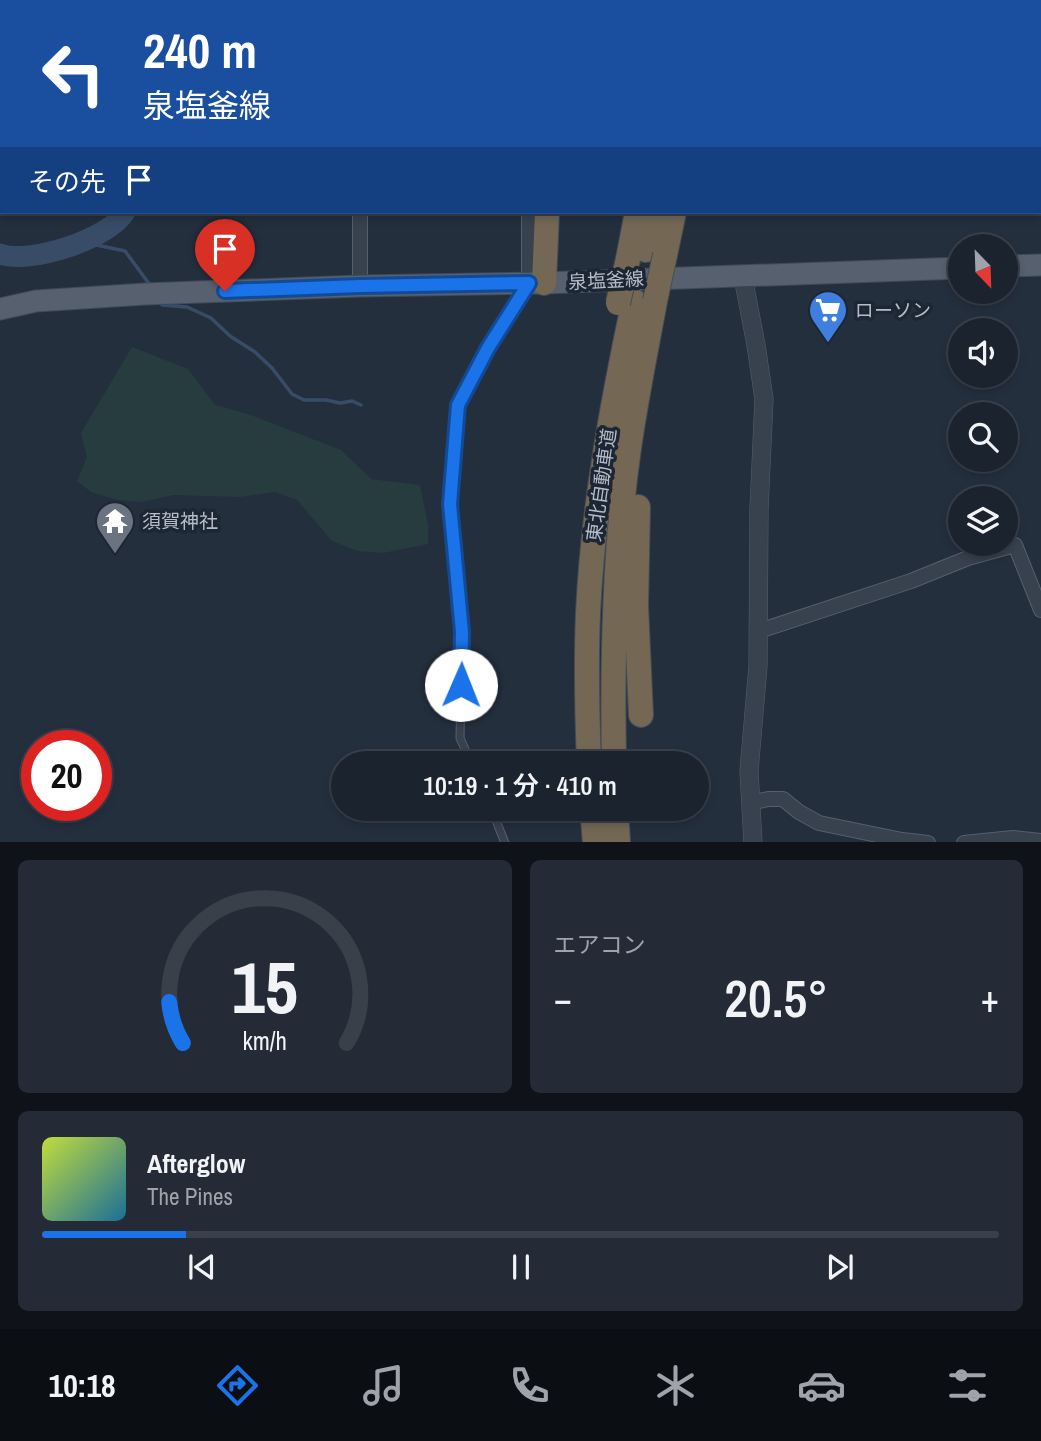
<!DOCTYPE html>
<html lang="ja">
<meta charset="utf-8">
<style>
:root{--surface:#1b232e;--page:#242b36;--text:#f1f3f6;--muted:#a0a4aa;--line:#39404a;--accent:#1a73e8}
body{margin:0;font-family:"Archivo Narrow","Noto Sans JP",sans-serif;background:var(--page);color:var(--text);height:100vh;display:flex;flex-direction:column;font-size:26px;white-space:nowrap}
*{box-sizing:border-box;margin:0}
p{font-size:23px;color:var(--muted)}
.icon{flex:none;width:38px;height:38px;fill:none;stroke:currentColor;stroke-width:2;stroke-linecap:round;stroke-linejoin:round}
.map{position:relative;height:842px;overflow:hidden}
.panel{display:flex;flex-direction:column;gap:18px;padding:18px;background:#0f1319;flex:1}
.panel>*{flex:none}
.hud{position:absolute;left:0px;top:0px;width:1041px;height:214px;box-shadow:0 4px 10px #0003,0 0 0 2px var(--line);background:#1a4fa0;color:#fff;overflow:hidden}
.needle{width:46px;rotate:157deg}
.fabs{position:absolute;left:948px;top:234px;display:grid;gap:14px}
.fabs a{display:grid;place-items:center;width:70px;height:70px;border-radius:50%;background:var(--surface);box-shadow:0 4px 10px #0003,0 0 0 2px var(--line);font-size:35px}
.speed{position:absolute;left:21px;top:730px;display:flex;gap:14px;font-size:35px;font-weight:700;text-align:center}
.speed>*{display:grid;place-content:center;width:91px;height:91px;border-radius:50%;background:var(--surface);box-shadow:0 4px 10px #0003,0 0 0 2px var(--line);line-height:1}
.speed .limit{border:10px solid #d22;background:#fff;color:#111}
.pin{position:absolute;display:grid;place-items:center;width:60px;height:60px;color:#fff;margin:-72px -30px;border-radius:50% 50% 50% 0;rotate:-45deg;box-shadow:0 0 7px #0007}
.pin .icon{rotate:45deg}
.me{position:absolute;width:77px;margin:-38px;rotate:1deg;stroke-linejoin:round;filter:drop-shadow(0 0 5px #0008)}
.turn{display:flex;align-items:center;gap:24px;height:147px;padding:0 28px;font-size:32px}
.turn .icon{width:91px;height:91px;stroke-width:2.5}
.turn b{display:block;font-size:49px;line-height:60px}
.then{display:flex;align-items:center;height:66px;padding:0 28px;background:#0003;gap:14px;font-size:26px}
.big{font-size:52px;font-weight:600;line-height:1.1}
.panel .card{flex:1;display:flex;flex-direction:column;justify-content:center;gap:10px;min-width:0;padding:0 24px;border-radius:10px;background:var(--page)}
.panel .dial{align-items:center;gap:0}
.dial svg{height:182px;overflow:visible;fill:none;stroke:var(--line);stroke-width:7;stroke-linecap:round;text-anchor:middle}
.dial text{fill:var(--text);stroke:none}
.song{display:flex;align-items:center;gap:21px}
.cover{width:84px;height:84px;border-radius:10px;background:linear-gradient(135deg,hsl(70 70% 55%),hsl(200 70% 35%))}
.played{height:7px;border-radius:4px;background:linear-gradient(90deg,var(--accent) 15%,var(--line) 15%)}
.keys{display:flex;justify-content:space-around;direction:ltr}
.heat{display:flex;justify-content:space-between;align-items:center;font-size:38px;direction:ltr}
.panel .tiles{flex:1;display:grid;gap:18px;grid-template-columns:1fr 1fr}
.card:last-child{grid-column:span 2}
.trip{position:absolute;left:331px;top:751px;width:378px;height:70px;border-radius:35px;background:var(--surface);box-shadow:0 4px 10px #0003,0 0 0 2px var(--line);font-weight:600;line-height:70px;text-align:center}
.dock{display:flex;height:112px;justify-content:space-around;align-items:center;background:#0b0e12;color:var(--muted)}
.dock .icon{width:49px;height:49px}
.dock .on{color:var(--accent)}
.dock b{font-size:32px;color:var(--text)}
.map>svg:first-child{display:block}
.green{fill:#263c3f}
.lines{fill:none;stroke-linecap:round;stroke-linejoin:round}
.stream{stroke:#394c67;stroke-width:3.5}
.river{stroke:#394c67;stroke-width:21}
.service-casing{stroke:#565f6c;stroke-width:9}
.minor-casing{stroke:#565f6c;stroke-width:16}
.tertiary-casing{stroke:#565f6c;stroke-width:19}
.primary-casing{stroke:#414a57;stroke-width:23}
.motorway-casing{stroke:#434c59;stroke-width:26}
.service{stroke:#38414e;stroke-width:7}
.minor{stroke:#38414e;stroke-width:14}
.tertiary{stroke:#38414e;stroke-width:18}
.primary{stroke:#56606e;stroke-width:21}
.motorway{stroke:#746855;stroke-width:24}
.motorway-bridge-casing{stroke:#434c59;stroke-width:26;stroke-linecap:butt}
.motorway-bridge{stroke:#746855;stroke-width:24}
.route-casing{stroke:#114b97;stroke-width:18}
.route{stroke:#1a73e8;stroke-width:12}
.labels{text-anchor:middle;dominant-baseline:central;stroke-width:7;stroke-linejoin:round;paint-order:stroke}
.street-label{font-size:19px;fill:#b4bcc9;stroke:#1d2633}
.poi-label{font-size:19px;fill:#b4bcc9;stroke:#1d2633;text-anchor:start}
</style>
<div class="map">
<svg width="1041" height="843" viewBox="0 0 1041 843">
<rect width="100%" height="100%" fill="#242f3e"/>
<g class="green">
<polygon points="0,0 47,0 49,2 2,2 2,188 0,187"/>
<polygon points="132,347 188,369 215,405 248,414 341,450 371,479 420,485 428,525 428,544 383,553 357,551 332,541 297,500 275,492 239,497 173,495 141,502 118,500 91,492 77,481 87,457 81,433"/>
</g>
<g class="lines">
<g class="stream">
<polyline points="82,242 125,251 150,285"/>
<polyline points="160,301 162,305 187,307 211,318 230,336 255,352 272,368 292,394 304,400 326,400 340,403 352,401 361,405"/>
</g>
<g class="river">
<polyline points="118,0 118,2"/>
<path d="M 0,254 C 29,265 109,239 125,212"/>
</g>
<defs>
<g id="service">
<polyline points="462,632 460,738 471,763"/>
<polyline points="491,808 505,843"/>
</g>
<g id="minor">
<polyline points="360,0 360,2"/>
<polyline points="517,2 517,0"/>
<polyline points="360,212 360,286"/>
<polyline points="759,631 911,581 968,558 1015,545 1041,610"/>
<polyline points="462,632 450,504 458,405 488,348 529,283 529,212"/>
<polyline points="750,803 768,799 783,799 799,812 819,823 902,840 928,843"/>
<polyline points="964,843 1013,838 1041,841"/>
</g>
<polyline id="tertiary" points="743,277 756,345 764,399 759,509 758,666 749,771 753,843"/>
<g id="primary">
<polyline points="1006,266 1041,265"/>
<polyline points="0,309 36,301 145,294 360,286 544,283 961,268"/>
</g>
<g id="motorway">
<polyline points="719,2 720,0"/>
<polyline points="739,2 740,0"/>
<polyline points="646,250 655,212"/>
<polyline points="665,255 674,212"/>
<polyline points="628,259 637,212"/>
<polyline points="544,283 547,212"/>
<polyline points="638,507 636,606 641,715"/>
<path d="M 589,763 C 587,713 586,663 588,613 C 593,508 612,404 634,301"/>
<path d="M 614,763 C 612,659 614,552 629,448 C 636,399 646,350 655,301"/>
<polyline points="592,808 595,843"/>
<polyline points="616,808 618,843"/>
</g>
</defs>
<use href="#service" class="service-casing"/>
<use href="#minor" class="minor-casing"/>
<use href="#tertiary" class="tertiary-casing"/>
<use href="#primary" class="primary-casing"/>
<use href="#motorway" class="motorway-casing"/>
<use href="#service" class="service"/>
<use href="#minor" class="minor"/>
<use href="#tertiary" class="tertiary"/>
<use href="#primary" class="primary"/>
<use href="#motorway" class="motorway"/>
<defs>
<g id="motorway-bridge">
<polyline points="655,301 665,255"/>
<polyline points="618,303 628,259"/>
</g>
</defs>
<use href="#motorway-bridge" class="motorway-bridge-casing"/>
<use href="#motorway-bridge" class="motorway-bridge"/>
</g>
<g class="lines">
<defs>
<polyline id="route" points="225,291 360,286 529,283 488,348 458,405 450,504 462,632 461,685"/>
</defs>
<use href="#route" class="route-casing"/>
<use href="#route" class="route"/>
</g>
<defs>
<symbol id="supermarket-pin" viewBox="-11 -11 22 30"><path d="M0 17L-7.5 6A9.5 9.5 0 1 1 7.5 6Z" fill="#3f7fe0" stroke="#1d2633"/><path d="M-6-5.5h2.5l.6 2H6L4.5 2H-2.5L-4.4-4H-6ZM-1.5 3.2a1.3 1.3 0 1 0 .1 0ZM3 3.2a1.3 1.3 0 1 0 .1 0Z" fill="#fff"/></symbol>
<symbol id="temple-pin" viewBox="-11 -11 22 30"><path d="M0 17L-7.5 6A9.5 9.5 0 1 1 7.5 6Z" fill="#6b7280" stroke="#1d2633"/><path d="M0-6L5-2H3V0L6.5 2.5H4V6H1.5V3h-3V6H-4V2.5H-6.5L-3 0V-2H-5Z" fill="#fff"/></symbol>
</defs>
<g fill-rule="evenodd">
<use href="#supermarket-pin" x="806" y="288" width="44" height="60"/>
<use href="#temple-pin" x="93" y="499" width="44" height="60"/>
</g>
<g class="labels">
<g class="street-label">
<text transform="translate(606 280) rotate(-3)">泉塩釜線</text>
<text transform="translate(601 485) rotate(-82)">東北自動車道</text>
</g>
<g class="poi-label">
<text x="855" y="310">ローソン</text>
<text x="142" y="521">須賀神社</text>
</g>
</g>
</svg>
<div class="fabs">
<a><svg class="needle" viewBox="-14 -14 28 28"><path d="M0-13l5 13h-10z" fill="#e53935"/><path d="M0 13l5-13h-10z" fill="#a0a4aa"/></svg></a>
<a><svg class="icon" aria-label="sound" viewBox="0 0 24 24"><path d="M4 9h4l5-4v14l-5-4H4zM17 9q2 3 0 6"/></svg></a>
<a><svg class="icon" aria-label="search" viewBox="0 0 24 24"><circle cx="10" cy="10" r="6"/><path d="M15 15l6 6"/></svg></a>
<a><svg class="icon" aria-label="layers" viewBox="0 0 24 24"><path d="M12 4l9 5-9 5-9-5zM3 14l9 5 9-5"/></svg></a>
</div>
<div class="speed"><div class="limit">20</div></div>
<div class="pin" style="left:225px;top:291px;background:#d93025"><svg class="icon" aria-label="arrive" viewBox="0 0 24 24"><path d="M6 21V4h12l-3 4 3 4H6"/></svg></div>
<svg class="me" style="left:461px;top:685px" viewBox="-20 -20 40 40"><circle r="19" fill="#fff"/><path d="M0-13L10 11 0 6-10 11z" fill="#1a73e8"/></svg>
<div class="trip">10:19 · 1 分 · 410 m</div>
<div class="hud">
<div class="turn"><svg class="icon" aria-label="left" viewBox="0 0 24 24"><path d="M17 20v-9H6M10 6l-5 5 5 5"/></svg><div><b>240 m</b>泉塩釜線</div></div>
<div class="then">その先<svg class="icon" aria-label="arrive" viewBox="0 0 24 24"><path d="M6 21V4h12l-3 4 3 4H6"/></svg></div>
</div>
</div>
<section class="panel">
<div class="tiles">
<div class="card dial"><svg viewBox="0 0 100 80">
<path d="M14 69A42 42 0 1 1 86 69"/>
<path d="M14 69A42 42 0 0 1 8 51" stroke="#1a73e8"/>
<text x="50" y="56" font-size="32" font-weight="700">15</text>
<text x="50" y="72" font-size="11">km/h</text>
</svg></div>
<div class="card"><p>エアコン</p>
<div class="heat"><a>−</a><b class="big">20.5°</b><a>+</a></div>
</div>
<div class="card">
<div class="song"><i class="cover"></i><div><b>Afterglow</b><p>The Pines</p></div></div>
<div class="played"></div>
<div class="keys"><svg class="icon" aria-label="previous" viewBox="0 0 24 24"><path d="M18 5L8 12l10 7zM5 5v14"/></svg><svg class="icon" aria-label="pause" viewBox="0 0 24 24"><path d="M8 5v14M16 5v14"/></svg><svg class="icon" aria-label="next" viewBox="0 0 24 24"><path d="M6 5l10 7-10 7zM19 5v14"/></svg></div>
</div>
</div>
</section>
<nav class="dock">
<b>10:18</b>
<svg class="icon on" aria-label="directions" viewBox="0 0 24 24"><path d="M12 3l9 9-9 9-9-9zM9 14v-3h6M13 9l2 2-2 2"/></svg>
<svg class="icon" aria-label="music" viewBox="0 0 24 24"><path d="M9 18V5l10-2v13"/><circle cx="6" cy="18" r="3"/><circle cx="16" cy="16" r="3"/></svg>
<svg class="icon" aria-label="phone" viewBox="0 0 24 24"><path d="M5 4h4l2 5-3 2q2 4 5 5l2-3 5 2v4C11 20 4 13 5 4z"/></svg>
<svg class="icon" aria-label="climate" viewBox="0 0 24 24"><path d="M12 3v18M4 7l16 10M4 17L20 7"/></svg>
<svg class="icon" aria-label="car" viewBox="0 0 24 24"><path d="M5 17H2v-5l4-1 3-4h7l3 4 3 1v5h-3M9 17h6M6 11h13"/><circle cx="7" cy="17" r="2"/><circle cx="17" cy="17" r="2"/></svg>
<svg class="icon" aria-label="filters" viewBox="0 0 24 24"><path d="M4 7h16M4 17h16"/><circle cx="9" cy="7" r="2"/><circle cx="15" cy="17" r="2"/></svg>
</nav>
